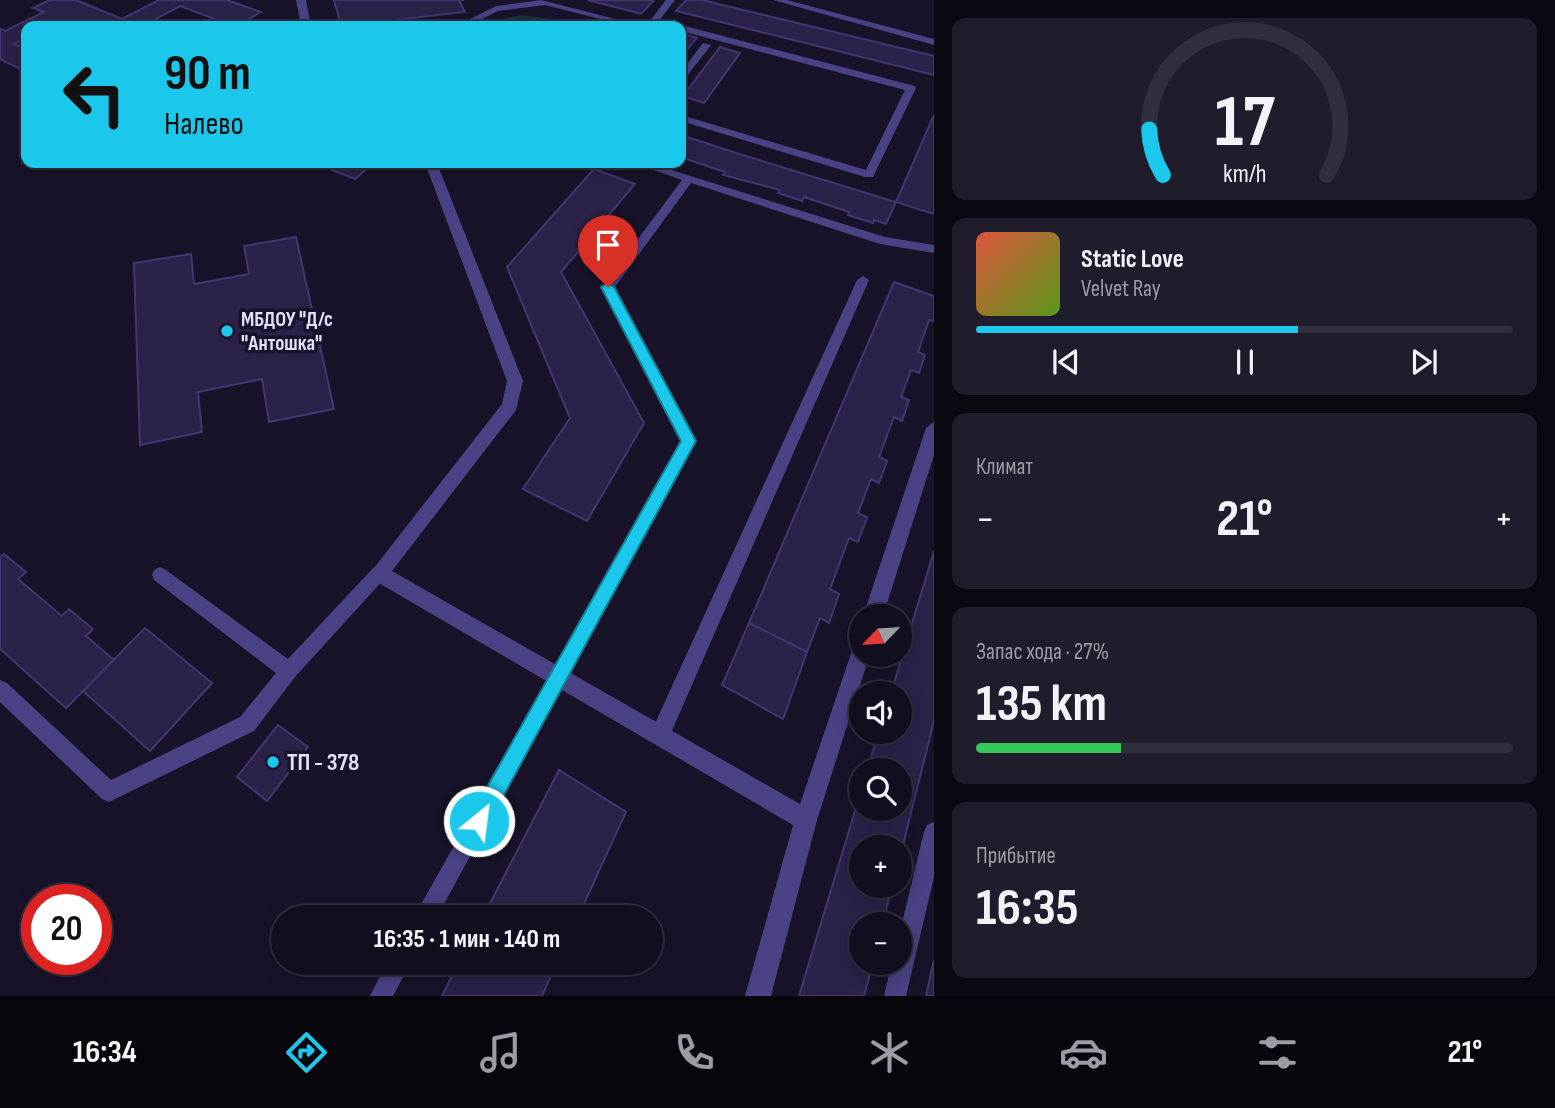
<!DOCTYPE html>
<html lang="ru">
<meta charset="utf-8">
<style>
:root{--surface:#120e1f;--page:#1f1c2c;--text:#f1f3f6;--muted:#9c9ca4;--line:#312e3d;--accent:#1bc8ec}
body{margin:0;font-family:"Sofia Sans Condensed",sans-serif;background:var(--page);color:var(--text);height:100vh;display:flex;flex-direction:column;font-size:26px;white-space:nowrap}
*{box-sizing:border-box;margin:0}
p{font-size:23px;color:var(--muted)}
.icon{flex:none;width:38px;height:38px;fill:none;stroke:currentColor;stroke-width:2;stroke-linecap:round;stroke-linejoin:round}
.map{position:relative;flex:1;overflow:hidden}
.panel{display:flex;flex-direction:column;gap:18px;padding:18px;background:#0a0811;width:621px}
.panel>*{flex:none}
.top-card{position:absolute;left:21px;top:21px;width:665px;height:147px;border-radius:14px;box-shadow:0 4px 18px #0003,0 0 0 2px var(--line);background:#1bc8ec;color:#111;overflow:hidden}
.needle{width:46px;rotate:245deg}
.controls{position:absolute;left:849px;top:604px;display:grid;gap:14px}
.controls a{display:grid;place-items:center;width:63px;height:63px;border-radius:50%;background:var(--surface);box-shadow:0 4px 18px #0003,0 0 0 2px var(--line);font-size:35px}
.speed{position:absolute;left:21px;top:884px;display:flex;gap:14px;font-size:35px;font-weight:700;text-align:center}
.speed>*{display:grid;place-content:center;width:91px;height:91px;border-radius:50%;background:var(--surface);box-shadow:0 4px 18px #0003,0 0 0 2px var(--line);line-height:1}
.speed .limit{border:10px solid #d22;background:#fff;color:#111}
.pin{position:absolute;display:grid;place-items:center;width:60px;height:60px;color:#fff;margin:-72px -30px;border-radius:50% 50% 50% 0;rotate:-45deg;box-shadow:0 0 7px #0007}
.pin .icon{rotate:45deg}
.me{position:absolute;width:77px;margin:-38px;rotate:29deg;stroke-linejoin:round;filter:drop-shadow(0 0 5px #0008)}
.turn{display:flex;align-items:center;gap:24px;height:147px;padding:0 28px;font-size:32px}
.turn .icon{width:91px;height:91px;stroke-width:2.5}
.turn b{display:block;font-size:49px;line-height:60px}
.big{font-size:52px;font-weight:700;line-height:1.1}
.panel .widget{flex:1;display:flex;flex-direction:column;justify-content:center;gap:10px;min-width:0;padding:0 24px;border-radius:14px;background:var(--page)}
.panel .dial{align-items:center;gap:0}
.dial svg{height:182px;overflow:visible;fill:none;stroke:var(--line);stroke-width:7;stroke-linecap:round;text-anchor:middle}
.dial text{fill:var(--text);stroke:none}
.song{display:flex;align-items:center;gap:21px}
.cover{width:84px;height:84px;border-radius:10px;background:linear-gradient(135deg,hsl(10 70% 55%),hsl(90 70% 35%))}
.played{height:7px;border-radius:4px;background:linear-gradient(90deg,var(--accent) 60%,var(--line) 60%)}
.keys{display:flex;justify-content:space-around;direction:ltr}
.heat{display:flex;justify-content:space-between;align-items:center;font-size:38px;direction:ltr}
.charge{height:10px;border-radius:5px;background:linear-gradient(90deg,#34c759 27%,var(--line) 0)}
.trip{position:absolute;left:271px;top:905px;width:392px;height:70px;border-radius:35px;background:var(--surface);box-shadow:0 4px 18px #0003,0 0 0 2px var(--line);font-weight:700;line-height:70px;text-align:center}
.tabs{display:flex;height:112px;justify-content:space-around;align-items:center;background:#07060c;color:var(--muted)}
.tabs .icon{width:49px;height:49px}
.tabs .on{color:var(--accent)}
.tabs b{font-size:32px;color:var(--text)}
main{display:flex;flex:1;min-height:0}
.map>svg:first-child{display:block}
.green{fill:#173233}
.building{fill:#2c2149;stroke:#453573;stroke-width:2}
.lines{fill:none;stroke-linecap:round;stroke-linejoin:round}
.service{fill:#494284;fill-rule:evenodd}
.minor{fill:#494284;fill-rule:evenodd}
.route{fill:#1bc8ec;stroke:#128299;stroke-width:2}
.poi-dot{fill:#1bc8ec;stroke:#181329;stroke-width:2.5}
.labels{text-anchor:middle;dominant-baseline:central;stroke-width:7;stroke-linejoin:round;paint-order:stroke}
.poi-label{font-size:21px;font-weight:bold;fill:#e4defc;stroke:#181329;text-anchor:start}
.near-poi-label{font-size:24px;font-weight:bold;fill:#e4defc;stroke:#181329;text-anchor:start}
</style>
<main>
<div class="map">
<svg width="934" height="996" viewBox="0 0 934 996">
<rect width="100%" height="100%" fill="#181329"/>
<polygon class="green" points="521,15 606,26 478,26 479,24"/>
<g class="building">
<polygon points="50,0 76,0 122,19 159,0 227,0 261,12 236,26 211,26 220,21 180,6 143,26 78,26 62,20 49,26 26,26 26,37 14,44 26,49 26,72 0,59 0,29 5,31 44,12 33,8"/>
<polygon points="334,0 464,0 459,1 465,12 341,26"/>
<polygon points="588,0 654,0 641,14"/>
<polygon points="686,0 702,0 934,56 934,75 676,11"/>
<polygon points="681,33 697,38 681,57"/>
<polygon points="720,47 740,53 704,103 683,96"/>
<polygon points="934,115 934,214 896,202"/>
<polygon points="681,135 736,153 896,202 886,224 874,220 873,223 848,215 849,212 804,197 802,201 778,193 780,190 723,175 725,172 683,158 681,161"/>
<polygon points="323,163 363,163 370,166 355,179 320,165"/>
<polygon points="594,169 635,184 561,272 644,423 587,521 523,489 570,418 507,267"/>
<polygon points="296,237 334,409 269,422 262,379 198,392 202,432 140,445 134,263 191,254 194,284 249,274 244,246"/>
<polygon points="894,282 934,296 934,321 929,320 918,352 925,355 919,373 911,370 901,397 909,400 902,421 894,417 879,457 887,461 879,483 871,479 858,513 867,517 858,542 849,538 830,589 839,594 829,623 820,618 807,652 749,623"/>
<polygon points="934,551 934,721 900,857 900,847 861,847 861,886 892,886 883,924 861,924 861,962 873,962 864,996 799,996 861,791 861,808 900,808 900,770 867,770 879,732 900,732 900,693 891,693"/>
<polygon points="4,554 26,572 18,579 62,616 69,609 93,629 86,636 114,660 66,708 0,649 0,557"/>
<polygon points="749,623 807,652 783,719 722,685"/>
<polygon points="145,628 212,683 150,751 83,691"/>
<polygon points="278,725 308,747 267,801 237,777"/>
<polygon points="559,770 626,812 578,917 483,917"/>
<polygon points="934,960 934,996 926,996"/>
<polygon points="459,962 557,962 542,996 442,996"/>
</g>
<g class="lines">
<g class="service">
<polygon points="541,0 643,26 628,26 545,5 498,11 470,25 430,26 468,20 496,6"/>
<polygon points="666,0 675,0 655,26 646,26"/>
<polygon points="773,0 787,0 934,39 934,45"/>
<polygon points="681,25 915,86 916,88 873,177 865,177 681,121 681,115 866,170 905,90 681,31 681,26 678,26"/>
<polygon points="703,43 711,45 684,80 681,81 681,72"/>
<polygon points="634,163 649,163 885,237 934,245 934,253 880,244 691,183 615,287 696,441 437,917 414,917 681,441 602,287 682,180"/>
<polygon points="863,276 869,280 667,742 660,745 653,742 650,735 653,728 857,280"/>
<polygon points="379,565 385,568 387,573 385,578 295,677 254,731 109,802 102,799 0,702 0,680 7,683 111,780 240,717 276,673 154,580 152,575 154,570 160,567 166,570 288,659 373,568"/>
<polygon points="934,822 934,877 906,996 884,996 892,962 900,962 900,931 924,832 927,825"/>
<polygon points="387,962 411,962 393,996 370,996"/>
</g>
<g class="minor">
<polygon points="296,0 306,0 311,26 301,26"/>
<polygon points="425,163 437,163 523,381 516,410 392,571 800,804 854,645 861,642 861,654 870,654 817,820 771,996 745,996 793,825 372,579 370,573 502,404 507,381"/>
<polygon points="934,422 934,455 883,616 863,616 926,428"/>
</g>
</g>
<polygon class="route" points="608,283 614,287 696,441 486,828 479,831 472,828 469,821 472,814 681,441 601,287"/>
<g class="poi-dot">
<circle cx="227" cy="331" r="7"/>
<circle cx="273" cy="762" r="7"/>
</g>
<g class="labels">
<g class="poi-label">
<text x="241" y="319">МБДОУ "Д/с<tspan x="241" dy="24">"Антошка"</tspan></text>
</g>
<g class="near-poi-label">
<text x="287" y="762">ТП - 378</text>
</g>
</g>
</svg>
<div class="controls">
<a><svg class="needle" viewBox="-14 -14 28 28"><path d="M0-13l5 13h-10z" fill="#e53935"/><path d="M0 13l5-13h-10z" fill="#9c9ca4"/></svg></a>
<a><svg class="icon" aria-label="sound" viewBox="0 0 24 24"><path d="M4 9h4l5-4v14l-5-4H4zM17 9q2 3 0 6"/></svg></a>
<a><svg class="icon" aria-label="search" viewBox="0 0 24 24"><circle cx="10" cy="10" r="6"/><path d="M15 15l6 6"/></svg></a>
<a>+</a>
<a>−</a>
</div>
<div class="speed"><div class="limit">20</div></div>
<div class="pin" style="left:608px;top:287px;background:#d93025"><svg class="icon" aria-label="arrive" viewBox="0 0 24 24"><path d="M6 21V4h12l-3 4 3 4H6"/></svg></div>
<svg class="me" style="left:479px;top:821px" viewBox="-20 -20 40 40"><circle r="17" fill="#1bc8ec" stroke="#fff" stroke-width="3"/><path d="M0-11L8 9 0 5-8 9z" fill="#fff"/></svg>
<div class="trip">16:35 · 1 мин · 140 m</div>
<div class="top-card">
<div class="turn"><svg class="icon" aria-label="left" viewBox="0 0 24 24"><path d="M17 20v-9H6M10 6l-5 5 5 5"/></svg><div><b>90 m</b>Налево</div></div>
</div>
</div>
<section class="panel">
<div class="widget dial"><svg viewBox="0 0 100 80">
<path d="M14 69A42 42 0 1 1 86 69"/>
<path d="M14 69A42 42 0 0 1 8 49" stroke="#1bc8ec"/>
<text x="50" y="56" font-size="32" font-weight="700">17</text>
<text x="50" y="72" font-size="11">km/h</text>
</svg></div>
<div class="widget">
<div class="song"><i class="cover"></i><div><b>Static Love</b><p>Velvet Ray</p></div></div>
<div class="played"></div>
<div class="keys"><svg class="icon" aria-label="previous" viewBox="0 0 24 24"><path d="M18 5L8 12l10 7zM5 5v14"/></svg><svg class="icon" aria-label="pause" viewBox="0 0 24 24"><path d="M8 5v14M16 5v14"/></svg><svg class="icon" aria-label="next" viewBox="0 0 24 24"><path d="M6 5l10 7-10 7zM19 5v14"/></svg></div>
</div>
<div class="widget"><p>Климат</p>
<div class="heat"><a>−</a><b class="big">21°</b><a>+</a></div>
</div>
<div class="widget"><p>Запас хода · 27%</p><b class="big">135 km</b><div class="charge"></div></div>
<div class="widget"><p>Прибытие</p><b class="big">16:35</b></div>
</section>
</main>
<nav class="tabs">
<b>16:34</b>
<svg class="icon on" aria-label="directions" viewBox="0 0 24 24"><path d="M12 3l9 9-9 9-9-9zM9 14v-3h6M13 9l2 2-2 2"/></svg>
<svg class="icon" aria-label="music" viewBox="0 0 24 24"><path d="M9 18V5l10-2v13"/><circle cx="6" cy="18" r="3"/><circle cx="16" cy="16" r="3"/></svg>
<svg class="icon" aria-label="phone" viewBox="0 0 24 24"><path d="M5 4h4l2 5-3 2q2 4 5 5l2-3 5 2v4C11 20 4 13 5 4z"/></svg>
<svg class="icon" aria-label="climate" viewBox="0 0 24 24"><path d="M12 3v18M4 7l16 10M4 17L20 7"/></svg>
<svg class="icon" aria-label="car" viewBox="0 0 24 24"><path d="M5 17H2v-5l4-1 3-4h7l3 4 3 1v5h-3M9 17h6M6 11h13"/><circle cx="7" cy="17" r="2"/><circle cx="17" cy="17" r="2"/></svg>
<svg class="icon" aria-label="filters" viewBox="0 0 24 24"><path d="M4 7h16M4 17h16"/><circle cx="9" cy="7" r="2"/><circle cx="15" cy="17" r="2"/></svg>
<b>21°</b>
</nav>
